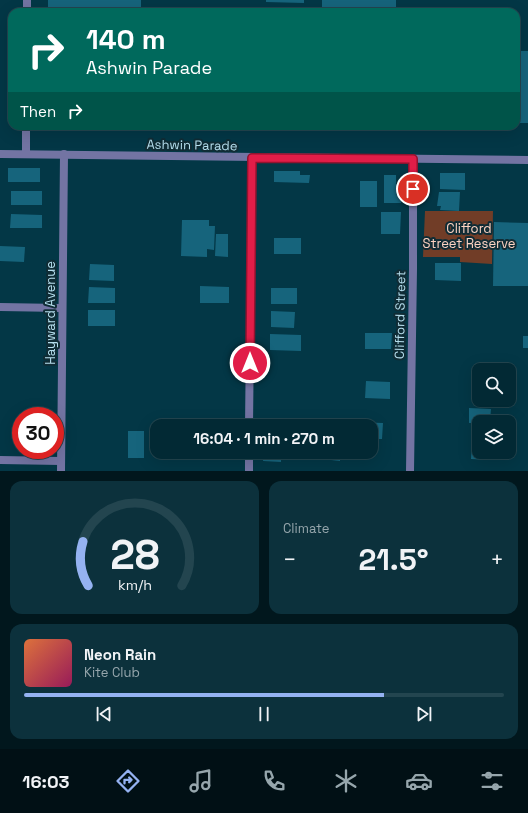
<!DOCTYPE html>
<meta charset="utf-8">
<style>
:root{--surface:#022934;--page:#0c313c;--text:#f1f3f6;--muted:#96a6ac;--line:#23454f;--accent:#95b2f1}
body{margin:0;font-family:"Space Grotesk",sans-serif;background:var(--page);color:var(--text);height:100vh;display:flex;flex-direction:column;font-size:15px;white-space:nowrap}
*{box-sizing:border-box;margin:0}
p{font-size:13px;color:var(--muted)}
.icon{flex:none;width:22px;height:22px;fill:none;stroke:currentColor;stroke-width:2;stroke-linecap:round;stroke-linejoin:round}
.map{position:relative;height:471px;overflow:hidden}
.drawer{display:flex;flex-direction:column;gap:10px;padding:10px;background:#01171d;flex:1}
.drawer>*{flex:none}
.top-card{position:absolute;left:8px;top:8px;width:512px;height:122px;border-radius:12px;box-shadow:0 4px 16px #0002,0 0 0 1px var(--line);background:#00695c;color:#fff;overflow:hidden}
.controls{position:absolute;left:472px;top:363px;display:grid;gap:8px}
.controls a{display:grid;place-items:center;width:44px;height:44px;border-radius:8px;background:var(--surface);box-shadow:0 4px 16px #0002,0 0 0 1px var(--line);font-size:20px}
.speed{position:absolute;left:12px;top:407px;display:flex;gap:8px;font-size:20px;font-weight:700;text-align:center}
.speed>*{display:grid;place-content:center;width:52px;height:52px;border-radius:50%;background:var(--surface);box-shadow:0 4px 16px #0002,0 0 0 1px var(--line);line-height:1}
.speed .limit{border:6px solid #d22;background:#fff;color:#111}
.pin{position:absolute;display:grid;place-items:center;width:34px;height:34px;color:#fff;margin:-17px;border:2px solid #fff;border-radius:50%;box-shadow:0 1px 4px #0007}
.me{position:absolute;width:44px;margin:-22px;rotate:0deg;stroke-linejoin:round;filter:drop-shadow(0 0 3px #0008)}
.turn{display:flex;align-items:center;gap:14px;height:84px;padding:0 12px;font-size:18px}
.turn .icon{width:52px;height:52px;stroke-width:2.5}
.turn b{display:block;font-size:28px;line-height:34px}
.then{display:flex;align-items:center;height:38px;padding:0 12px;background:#0003;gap:8px;font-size:15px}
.big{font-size:30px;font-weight:700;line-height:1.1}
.drawer .card{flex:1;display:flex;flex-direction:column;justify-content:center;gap:6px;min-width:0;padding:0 14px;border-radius:12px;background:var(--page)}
.drawer .dial{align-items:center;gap:0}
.dial svg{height:104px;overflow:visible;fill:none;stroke:var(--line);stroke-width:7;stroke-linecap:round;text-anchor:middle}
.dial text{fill:var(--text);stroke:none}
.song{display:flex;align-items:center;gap:12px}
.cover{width:48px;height:48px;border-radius:6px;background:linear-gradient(135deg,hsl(20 70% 55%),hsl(330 70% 35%))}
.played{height:4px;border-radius:2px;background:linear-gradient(90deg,var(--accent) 75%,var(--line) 75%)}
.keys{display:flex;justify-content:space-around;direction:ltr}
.heat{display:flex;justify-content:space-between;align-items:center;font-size:22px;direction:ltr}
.drawer .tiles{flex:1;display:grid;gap:10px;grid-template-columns:1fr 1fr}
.card:last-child{grid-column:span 2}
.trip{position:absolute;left:150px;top:419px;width:228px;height:40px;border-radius:12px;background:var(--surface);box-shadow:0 4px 16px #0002,0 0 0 1px var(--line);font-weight:700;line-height:40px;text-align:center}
.tab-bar{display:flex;height:64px;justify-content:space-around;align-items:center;background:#011015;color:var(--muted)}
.tab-bar .icon{width:28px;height:28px}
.tab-bar .selected{color:var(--accent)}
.tab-bar b{font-size:18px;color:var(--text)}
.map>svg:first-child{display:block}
.green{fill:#713d27}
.building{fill:#16647c}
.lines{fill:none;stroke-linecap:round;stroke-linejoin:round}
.minor{stroke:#7374a3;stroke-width:8}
.tertiary{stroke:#7374a3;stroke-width:8}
.route-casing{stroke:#92132f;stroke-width:10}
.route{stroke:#e11d48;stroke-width:7}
.labels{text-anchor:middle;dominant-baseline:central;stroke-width:4;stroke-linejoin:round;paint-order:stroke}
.street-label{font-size:13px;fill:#b5deed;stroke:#102c35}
.park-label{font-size:13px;fill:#fdd3c2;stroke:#102c35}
</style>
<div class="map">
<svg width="528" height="471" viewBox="0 0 528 471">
<rect width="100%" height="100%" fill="#033746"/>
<polygon class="green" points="425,211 493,211 492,264 460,262 460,257 423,257"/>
<g class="building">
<rect x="48" y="0" width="93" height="12"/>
<polygon points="266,0 304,0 304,3 266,2"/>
<rect x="322" y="0" width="74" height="12"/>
<rect x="516" y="51" width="12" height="72"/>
<rect x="8" y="168" width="32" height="14"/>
<polygon points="274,171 300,171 300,175 310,175 309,183 274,182"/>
<polygon points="440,173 465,173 465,190 440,189"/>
<polygon points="384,175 396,175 396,184 401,184 401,203 384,203"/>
<rect x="360" y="181" width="17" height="26"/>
<rect x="11" y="191" width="31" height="14"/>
<polygon points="439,192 460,192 459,211 440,210 441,206 437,206"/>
<polygon points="381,212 401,212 400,234 381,234"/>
<polygon points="11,214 42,215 42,228 10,228"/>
<polygon points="182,220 209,220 209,226 215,226 214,250 207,249 207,257 181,256"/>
<polygon points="494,222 528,223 528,286 493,286"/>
<polygon points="216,234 228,234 228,257 215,256"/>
<rect x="274" y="238" width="27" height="16"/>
<polygon points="0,246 25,247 24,262 0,261"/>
<polygon points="435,263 461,263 461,281 435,280"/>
<polygon points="90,264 114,265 114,281 89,280"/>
<polygon points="200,286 229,287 229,303 200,303"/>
<polygon points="89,287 115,288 115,303 88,303"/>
<rect x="271" y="288" width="26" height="16"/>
<rect x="88" y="310" width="27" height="16"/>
<polygon points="271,311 295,312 294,328 271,327"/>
<polygon points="365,333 392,333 391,349 365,349"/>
<polygon points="270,334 301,335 301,351 270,350"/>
<rect x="523" y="336" width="5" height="12"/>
<polygon points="366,381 390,382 390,399 365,398"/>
<polygon points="469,408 491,409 490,422 469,423"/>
<polygon points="355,422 383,423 382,439 373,439 373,457 362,457 363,452 371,452 371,426 355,426"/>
<rect x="128" y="431" width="16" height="27"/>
<polygon points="472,439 479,440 479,452 488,452 488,460 471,459"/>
<rect x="175" y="452" width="18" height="8"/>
<rect x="196" y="452" width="18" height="8"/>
<rect x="217" y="452" width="19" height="8"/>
<polygon points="264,452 281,452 281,462 263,461"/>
<polygon points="331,452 340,452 340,461 331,460"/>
</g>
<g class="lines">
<g class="minor">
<polyline points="27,12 27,0"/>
<polyline points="26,154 26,126"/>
<polyline points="0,307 61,308"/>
<polyline points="249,426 252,158"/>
<polyline points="0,460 61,461"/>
<polyline points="61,471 64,154"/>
<polyline points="249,471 249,452"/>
<polyline points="410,471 413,269 413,159"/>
</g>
<polyline class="tertiary" points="0,154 528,160"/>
</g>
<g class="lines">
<defs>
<polyline id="route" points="250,363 252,158 413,159 413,189"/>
</defs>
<use href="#route" class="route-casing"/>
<use href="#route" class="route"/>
</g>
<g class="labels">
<g class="street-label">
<text transform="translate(192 145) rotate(1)">Ashwin Parade</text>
<text transform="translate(50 313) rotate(-90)">Hayward Avenue</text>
<text transform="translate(400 315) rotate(-89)">Clifford Street</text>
</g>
<g class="park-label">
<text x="469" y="228">Clifford<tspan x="469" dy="15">Street Reserve</tspan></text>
</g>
</g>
</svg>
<div class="controls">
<a><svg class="icon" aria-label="search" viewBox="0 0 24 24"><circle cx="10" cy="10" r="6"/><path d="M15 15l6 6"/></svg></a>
<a><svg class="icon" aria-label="layers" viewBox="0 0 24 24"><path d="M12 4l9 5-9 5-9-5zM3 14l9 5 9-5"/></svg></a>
</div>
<div class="speed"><div class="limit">30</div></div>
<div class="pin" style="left:413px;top:189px;background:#d93025"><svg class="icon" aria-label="arrive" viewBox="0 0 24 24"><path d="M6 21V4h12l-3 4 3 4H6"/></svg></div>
<svg class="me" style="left:250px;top:363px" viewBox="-20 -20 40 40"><circle r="17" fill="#e11d48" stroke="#fff" stroke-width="3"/><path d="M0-11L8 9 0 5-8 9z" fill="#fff"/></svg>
<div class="trip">16:04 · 1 min · 270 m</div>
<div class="top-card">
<div class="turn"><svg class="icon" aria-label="right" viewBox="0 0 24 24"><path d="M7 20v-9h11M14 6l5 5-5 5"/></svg><div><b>140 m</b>Ashwin Parade</div></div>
<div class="then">Then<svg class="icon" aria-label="right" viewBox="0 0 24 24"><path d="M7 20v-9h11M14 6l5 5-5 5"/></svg></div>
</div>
</div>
<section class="drawer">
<div class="tiles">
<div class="card dial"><svg viewBox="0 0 100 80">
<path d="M14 69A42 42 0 1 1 86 69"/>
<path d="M14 69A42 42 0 0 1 10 35" stroke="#95b2f1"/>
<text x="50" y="56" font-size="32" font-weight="700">28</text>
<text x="50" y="72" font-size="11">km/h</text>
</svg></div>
<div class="card"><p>Climate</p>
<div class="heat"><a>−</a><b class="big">21.5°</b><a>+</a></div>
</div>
<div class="card">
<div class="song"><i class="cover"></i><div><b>Neon Rain</b><p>Kite Club</p></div></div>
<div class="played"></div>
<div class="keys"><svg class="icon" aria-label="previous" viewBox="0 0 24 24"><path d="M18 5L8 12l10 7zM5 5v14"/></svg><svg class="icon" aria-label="pause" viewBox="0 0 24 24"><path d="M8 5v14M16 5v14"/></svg><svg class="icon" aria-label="next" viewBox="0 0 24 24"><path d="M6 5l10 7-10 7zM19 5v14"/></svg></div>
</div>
</div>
</section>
<nav class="tab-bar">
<b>16:03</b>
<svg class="icon selected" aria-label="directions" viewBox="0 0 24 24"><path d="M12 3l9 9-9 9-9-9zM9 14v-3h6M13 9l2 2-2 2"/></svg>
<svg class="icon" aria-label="music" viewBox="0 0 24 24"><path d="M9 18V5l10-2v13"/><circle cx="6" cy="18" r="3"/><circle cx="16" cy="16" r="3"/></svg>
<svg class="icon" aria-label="phone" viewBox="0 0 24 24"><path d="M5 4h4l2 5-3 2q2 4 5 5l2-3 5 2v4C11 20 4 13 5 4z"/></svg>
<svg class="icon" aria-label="climate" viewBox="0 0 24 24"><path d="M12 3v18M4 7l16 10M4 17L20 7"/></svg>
<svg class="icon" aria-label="car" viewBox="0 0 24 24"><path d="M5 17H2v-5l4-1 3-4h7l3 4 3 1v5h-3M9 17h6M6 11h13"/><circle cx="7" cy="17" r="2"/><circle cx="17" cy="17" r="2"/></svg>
<svg class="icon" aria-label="filters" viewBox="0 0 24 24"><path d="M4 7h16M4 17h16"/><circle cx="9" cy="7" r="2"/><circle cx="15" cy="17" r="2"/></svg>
</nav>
